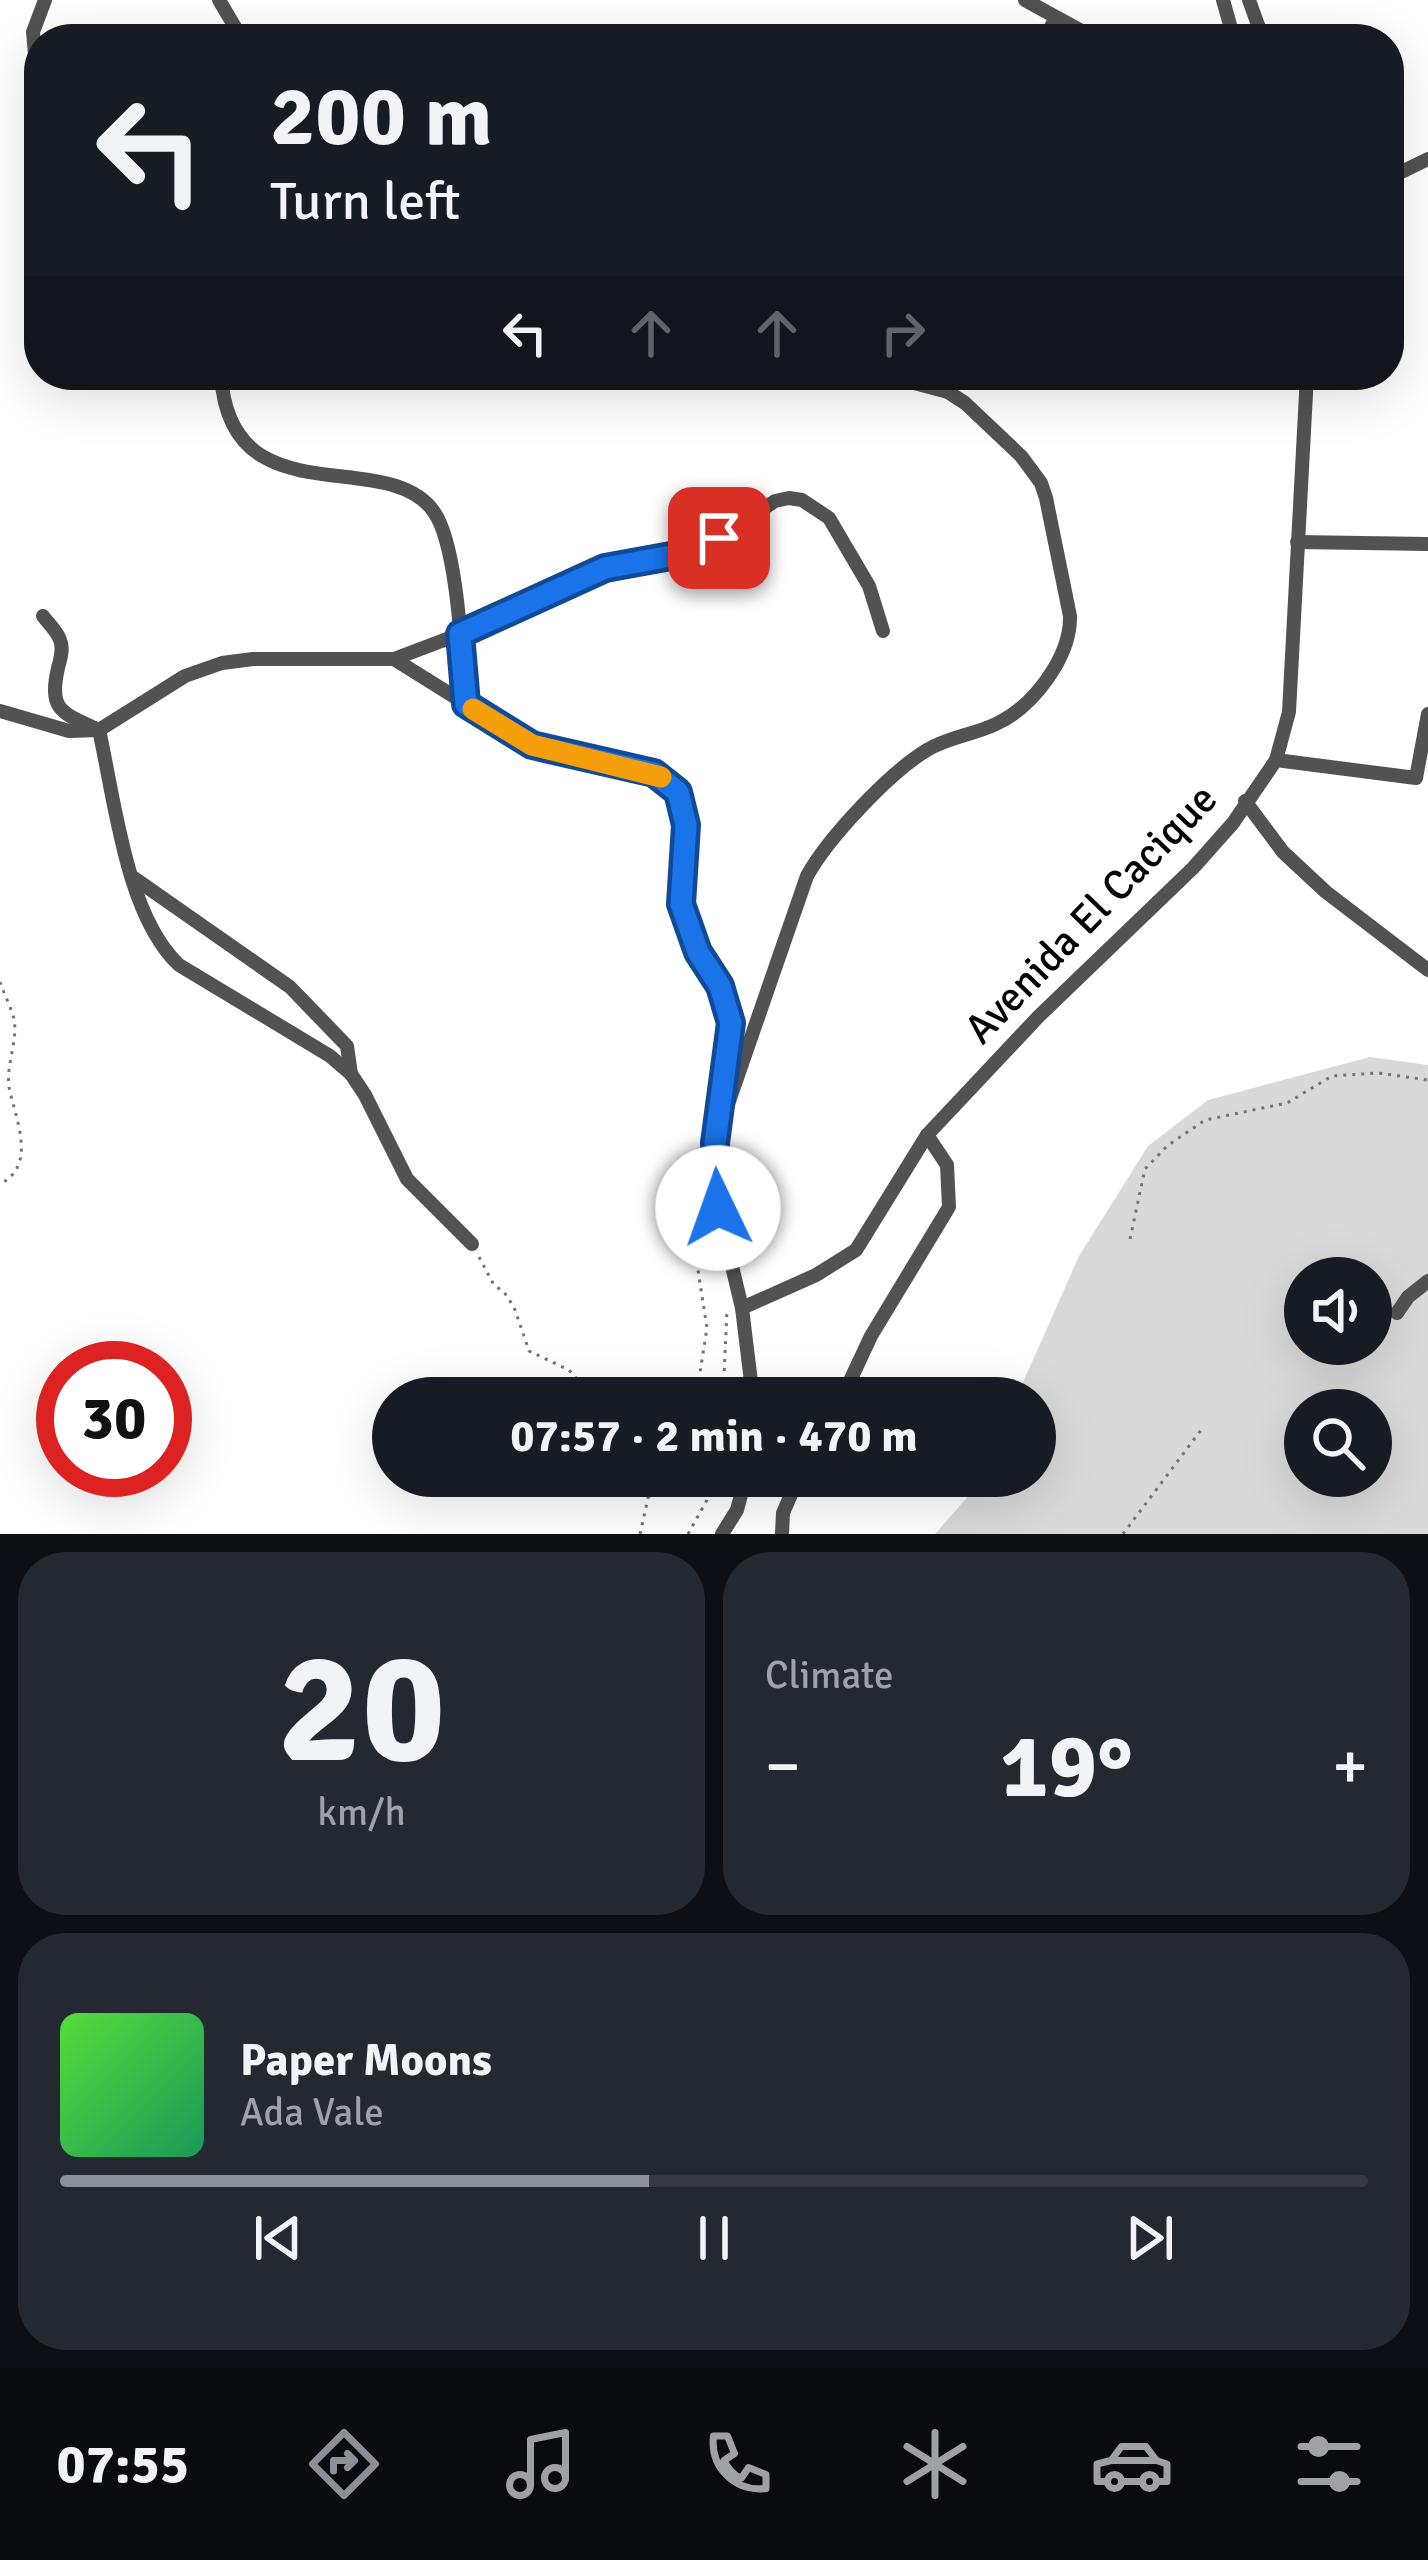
<!DOCTYPE html>
<meta charset="utf-8">
<style>
:root{--surface:#171b24;--page:#242831;--text:#f1f3f6;--muted:#9ea1a6;--line:#363941;--accent:#8c9099}
body{margin:0;font-family:Signika,sans-serif;background:var(--page);color:var(--text);height:100vh;display:flex;flex-direction:column;font-size:45px;white-space:nowrap}
*{box-sizing:border-box;margin:0}
p{font-size:39px;color:var(--muted)}
.icon{flex:none;width:66px;height:66px;fill:none;stroke:currentColor;stroke-width:2;stroke-linecap:round;stroke-linejoin:round}
.map{position:relative;height:1534px;overflow:hidden}
.panel{display:flex;flex-direction:column;gap:18px;padding:18px;background:#0d0f14;flex:1}
.panel>*{flex:none}
.guide{position:absolute;left:24px;top:24px;width:1380px;height:366px;border-radius:48px;box-shadow:0 12px 48px #0002;background:#171b24;color:var(--text);overflow:hidden}
.tools{position:absolute;left:1284px;top:1257px;display:grid;gap:24px}
.tools a{display:grid;place-items:center;width:108px;height:108px;border-radius:50%;background:var(--surface);box-shadow:0 12px 48px #0002;font-size:60px}
.speed{position:absolute;left:36px;top:1341px;display:flex;gap:24px;font-size:60px;font-weight:700;text-align:center}
.speed>*{display:grid;place-content:center;width:156px;height:156px;border-radius:50%;background:var(--surface);box-shadow:0 12px 48px #0002;line-height:1}
.speed .limit{border:18px solid #d22;background:#fff;color:#111}
.pin{position:absolute;display:grid;place-items:center;width:102px;height:102px;color:#fff;margin:-51px;border-radius:24px;box-shadow:0 6px 18px #0006}
.me{position:absolute;width:132px;margin:-66px;rotate:357deg;stroke-linejoin:round;filter:drop-shadow(0 0 9px #0008)}
.turn{display:flex;align-items:center;gap:42px;height:252px;padding:0 48px;font-size:54px}
.turn .icon{width:156px;height:156px;stroke-width:2.5}
.turn b{display:block;font-size:84px;line-height:102px}
.lanes{display:flex;align-items:center;height:114px;padding:0 48px;background:#0003;justify-content:center;gap:60px;direction:ltr}
.lanes .off{opacity:.35}
.big{font-size:90px;font-weight:800;line-height:1.1}
.panel .widget{flex:1;display:flex;flex-direction:column;justify-content:center;gap:18px;min-width:0;padding:0 42px;border-radius:48px;background:var(--page)}
.panel .dial{align-items:center;gap:0}
.dial b{font-size:156px;line-height:1}
.song{display:flex;align-items:center;gap:36px}
.cover{width:144px;height:144px;border-radius:18px;background:linear-gradient(135deg,hsl(110 70% 55%),hsl(150 70% 35%))}
.played{height:12px;border-radius:6px;background:linear-gradient(90deg,var(--accent) 45%,var(--line) 45%)}
.keys{display:flex;justify-content:space-around;direction:ltr}
.heat{display:flex;justify-content:space-between;align-items:center;font-size:66px;direction:ltr}
.panel .tiles{flex:1;display:grid;gap:18px;grid-template-columns:1fr 1fr}
.widget:last-child{grid-column:span 2}
.trip{position:absolute;left:372px;top:1377px;width:684px;height:120px;border-radius:60px;background:var(--surface);box-shadow:0 12px 48px #0002;font-weight:800;line-height:120px;text-align:center}
.tab-bar{display:flex;height:192px;justify-content:space-around;align-items:center;background:#090b0e;color:var(--muted)}
.tab-bar .icon{width:84px;height:84px}
.tab-bar .active{color:var(--accent)}
.tab-bar b{font-size:54px;color:var(--text)}
.map>svg:first-child{display:block}
.green{fill:#d9d9d9;fill-rule:evenodd}
.lines{fill:none;stroke-linecap:round;stroke-linejoin:round}
.path{stroke:#747474;stroke-width:3;stroke-dasharray:3 6;stroke-linecap:butt}
.minor{stroke:#525252;stroke-width:14}
.route-casing{stroke:#114b97;stroke-width:30}
.route{stroke:#1a73e8;stroke-width:21}
.slow{stroke:#f59e0b;stroke-width:21}
.labels{text-anchor:middle;dominant-baseline:central;stroke-width:9;stroke-linejoin:round;paint-order:stroke}
.street-label{font-size:42px;fill:#000;stroke:#fff}
</style>
<div class="map">
<svg width="1428" height="1534" viewBox="0 0 1428 1534">
<rect width="100%" height="100%" fill="#fff"/>
<path class="green" d="M 1370,1057 L 1428,1065 L 1428,1534 L 935,1534 L 970,1494 L 978,1476 L 1035,1476 L 1035,1398 L 1016,1398 L 1079,1256 L 1148,1146 L 1208,1100 ZM 1305,1278 L 1371,1278 L 1371,1344 L 1305,1344 ZM 1305,1410 L 1371,1410 L 1371,1476 L 1305,1476 Z"/>
<g class="lines">
<g class="path">
<path d="M 0,982 C 4,994 11,1007 14,1019 C 18,1041 6,1064 9,1087 C 15,1118 38,1165 0,1184"/>
<polyline points="1130,1239 1145,1169 1167,1146 1205,1120 1287,1103 1332,1076 1378,1073 1428,1080"/>
<polyline points="479,1257 494,1285 504,1292 514,1307 529,1351 569,1370 593,1398"/>
<polyline points="696,1398 707,1328 698,1270 702,1252 711,1244"/>
<polyline points="723,1398 727,1310"/>
<polyline points="649,1497 669,1476"/>
<polyline points="640,1534 648,1498 645,1476"/>
<polyline points="688,1534 707,1500 712,1476"/>
<polyline points="1123,1534 1201,1430"/>
</g>
<g class="minor">
<polyline points="219,0 242,39"/>
<polyline points="1025,0 1096,39"/>
<polyline points="1223,0 1234,39"/>
<polyline points="1249,0 1263,39"/>
<polyline points="1044,39 1056,18"/>
<polyline points="36,66 33,32 45,0"/>
<polyline points="1389,178 1428,159"/>
<path d="M 221,375 C 230,521 387,444 434,512 C 458,546 462,660 466,704 L 532,745 L 654,773 L 678,792 L 686,825 L 681,904 L 698,952 L 720,986 L 731,1023 L 714,1143 L 715,1179 L 718,1208 L 742,1308 L 753,1398"/>
<polyline points="1297,542 1428,544"/>
<path d="M 43,616 C 48,623 58,632 60,640 C 64,649 60,660 58,668 C 48,712 63,713 99,730 C 115,801 126,915 179,965 L 330,1056 L 351,1074 L 365,1095 L 407,1179 L 472,1244"/>
<polyline points="394,659 466,704"/>
<polyline points="0,711 69,731 99,730 185,676 222,663 253,659 394,659 460,634 605,568 671,557 696,548 719,538 775,501 789,498 802,500 829,518 869,586 883,631"/>
<polyline points="1276,760 1416,778 1428,714"/>
<polyline points="1245,801 1283,852 1326,892 1428,970"/>
<polyline points="134,878 290,987 347,1046 351,1074"/>
<path d="M 726,1110 L 807,876 C 828,838 889,773 927,750 C 948,737 973,735 996,724 C 1033,707 1071,657 1070,616 L 1046,498 L 1041,483 L 1021,456 L 965,403 L 948,392 L 884,375"/>
<polyline points="742,1308 816,1275 856,1250 927,1135 1039,1016 1193,868 1233,823 1276,760 1289,712 1307,375"/>
<polyline points="1397,1313 1408,1297 1428,1281"/>
<polyline points="753,1395 781,1391 808,1398"/>
<polyline points="842,1398 871,1336 949,1207 947,1165 927,1135"/>
<polyline points="722,1534 737,1510 746,1476"/>
<polyline points="782,1534 783,1513 799,1476"/>
</g>
</g>
<g class="lines">
<defs>
<polyline id="route" points="718,1208 715,1143 731,1023 720,986 698,952 681,904 686,825 678,792 654,773 532,745 466,704 460,634 605,568 671,556 719,538"/>
</defs>
<use href="#route" class="route-casing"/>
<use href="#route" class="route"/>
<polyline class="slow" points="473,709 532,745 661,777"/>
</g>
<g class="labels">
<g class="street-label">
<text transform="translate(1091 914) rotate(-46)">Avenida El Cacique</text>
</g>
</g>
</svg>
<div class="tools">
<a><svg class="icon" aria-label="sound" viewBox="0 0 24 24"><path d="M4 9h4l5-4v14l-5-4H4zM17 9q2 3 0 6"/></svg></a>
<a><svg class="icon" aria-label="search" viewBox="0 0 24 24"><circle cx="10" cy="10" r="6"/><path d="M15 15l6 6"/></svg></a>
</div>
<div class="speed"><div class="limit">30</div></div>
<div class="pin" style="left:719px;top:538px;background:#d93025"><svg class="icon" aria-label="arrive" viewBox="0 0 24 24"><path d="M6 21V4h12l-3 4 3 4H6"/></svg></div>
<svg class="me" style="left:718px;top:1208px" viewBox="-20 -20 40 40"><circle r="19" fill="#fff"/><path d="M0-13L10 11 0 6-10 11z" fill="#1a73e8"/></svg>
<div class="trip">07:57 · 2 min · 470 m</div>
<div class="guide">
<div class="turn"><svg class="icon" aria-label="left" viewBox="0 0 24 24"><path d="M17 20v-9H6M10 6l-5 5 5 5"/></svg><div><b>200 m</b>Turn left</div></div>
<div class="lanes"><svg class="icon" aria-label="left" viewBox="0 0 24 24"><path d="M17 20v-9H6M10 6l-5 5 5 5"/></svg><svg class="icon off" aria-label="ahead" viewBox="0 0 24 24"><path d="M12 20V5M6 11l6-6 6 6"/></svg><svg class="icon off" aria-label="ahead" viewBox="0 0 24 24"><path d="M12 20V5M6 11l6-6 6 6"/></svg><svg class="icon off" aria-label="right" viewBox="0 0 24 24"><path d="M7 20v-9h11M14 6l5 5-5 5"/></svg></div>
</div>
</div>
<section class="panel">
<div class="tiles">
<div class="widget dial"><b>20</b><p>km/h</p></div>
<div class="widget"><p>Climate</p>
<div class="heat"><a>−</a><b class="big">19°</b><a>+</a></div>
</div>
<div class="widget">
<div class="song"><i class="cover"></i><div><b>Paper Moons</b><p>Ada Vale</p></div></div>
<div class="played"></div>
<div class="keys"><svg class="icon" aria-label="previous" viewBox="0 0 24 24"><path d="M18 5L8 12l10 7zM5 5v14"/></svg><svg class="icon" aria-label="pause" viewBox="0 0 24 24"><path d="M8 5v14M16 5v14"/></svg><svg class="icon" aria-label="next" viewBox="0 0 24 24"><path d="M6 5l10 7-10 7zM19 5v14"/></svg></div>
</div>
</div>
</section>
<nav class="tab-bar">
<b>07:55</b>
<svg class="icon active" aria-label="directions" viewBox="0 0 24 24"><path d="M12 3l9 9-9 9-9-9zM9 14v-3h6M13 9l2 2-2 2"/></svg>
<svg class="icon" aria-label="music" viewBox="0 0 24 24"><path d="M9 18V5l10-2v13"/><circle cx="6" cy="18" r="3"/><circle cx="16" cy="16" r="3"/></svg>
<svg class="icon" aria-label="phone" viewBox="0 0 24 24"><path d="M5 4h4l2 5-3 2q2 4 5 5l2-3 5 2v4C11 20 4 13 5 4z"/></svg>
<svg class="icon" aria-label="climate" viewBox="0 0 24 24"><path d="M12 3v18M4 7l16 10M4 17L20 7"/></svg>
<svg class="icon" aria-label="car" viewBox="0 0 24 24"><path d="M5 17H2v-5l4-1 3-4h7l3 4 3 1v5h-3M9 17h6M6 11h13"/><circle cx="7" cy="17" r="2"/><circle cx="17" cy="17" r="2"/></svg>
<svg class="icon" aria-label="filters" viewBox="0 0 24 24"><path d="M4 7h16M4 17h16"/><circle cx="9" cy="7" r="2"/><circle cx="15" cy="17" r="2"/></svg>
</nav>
